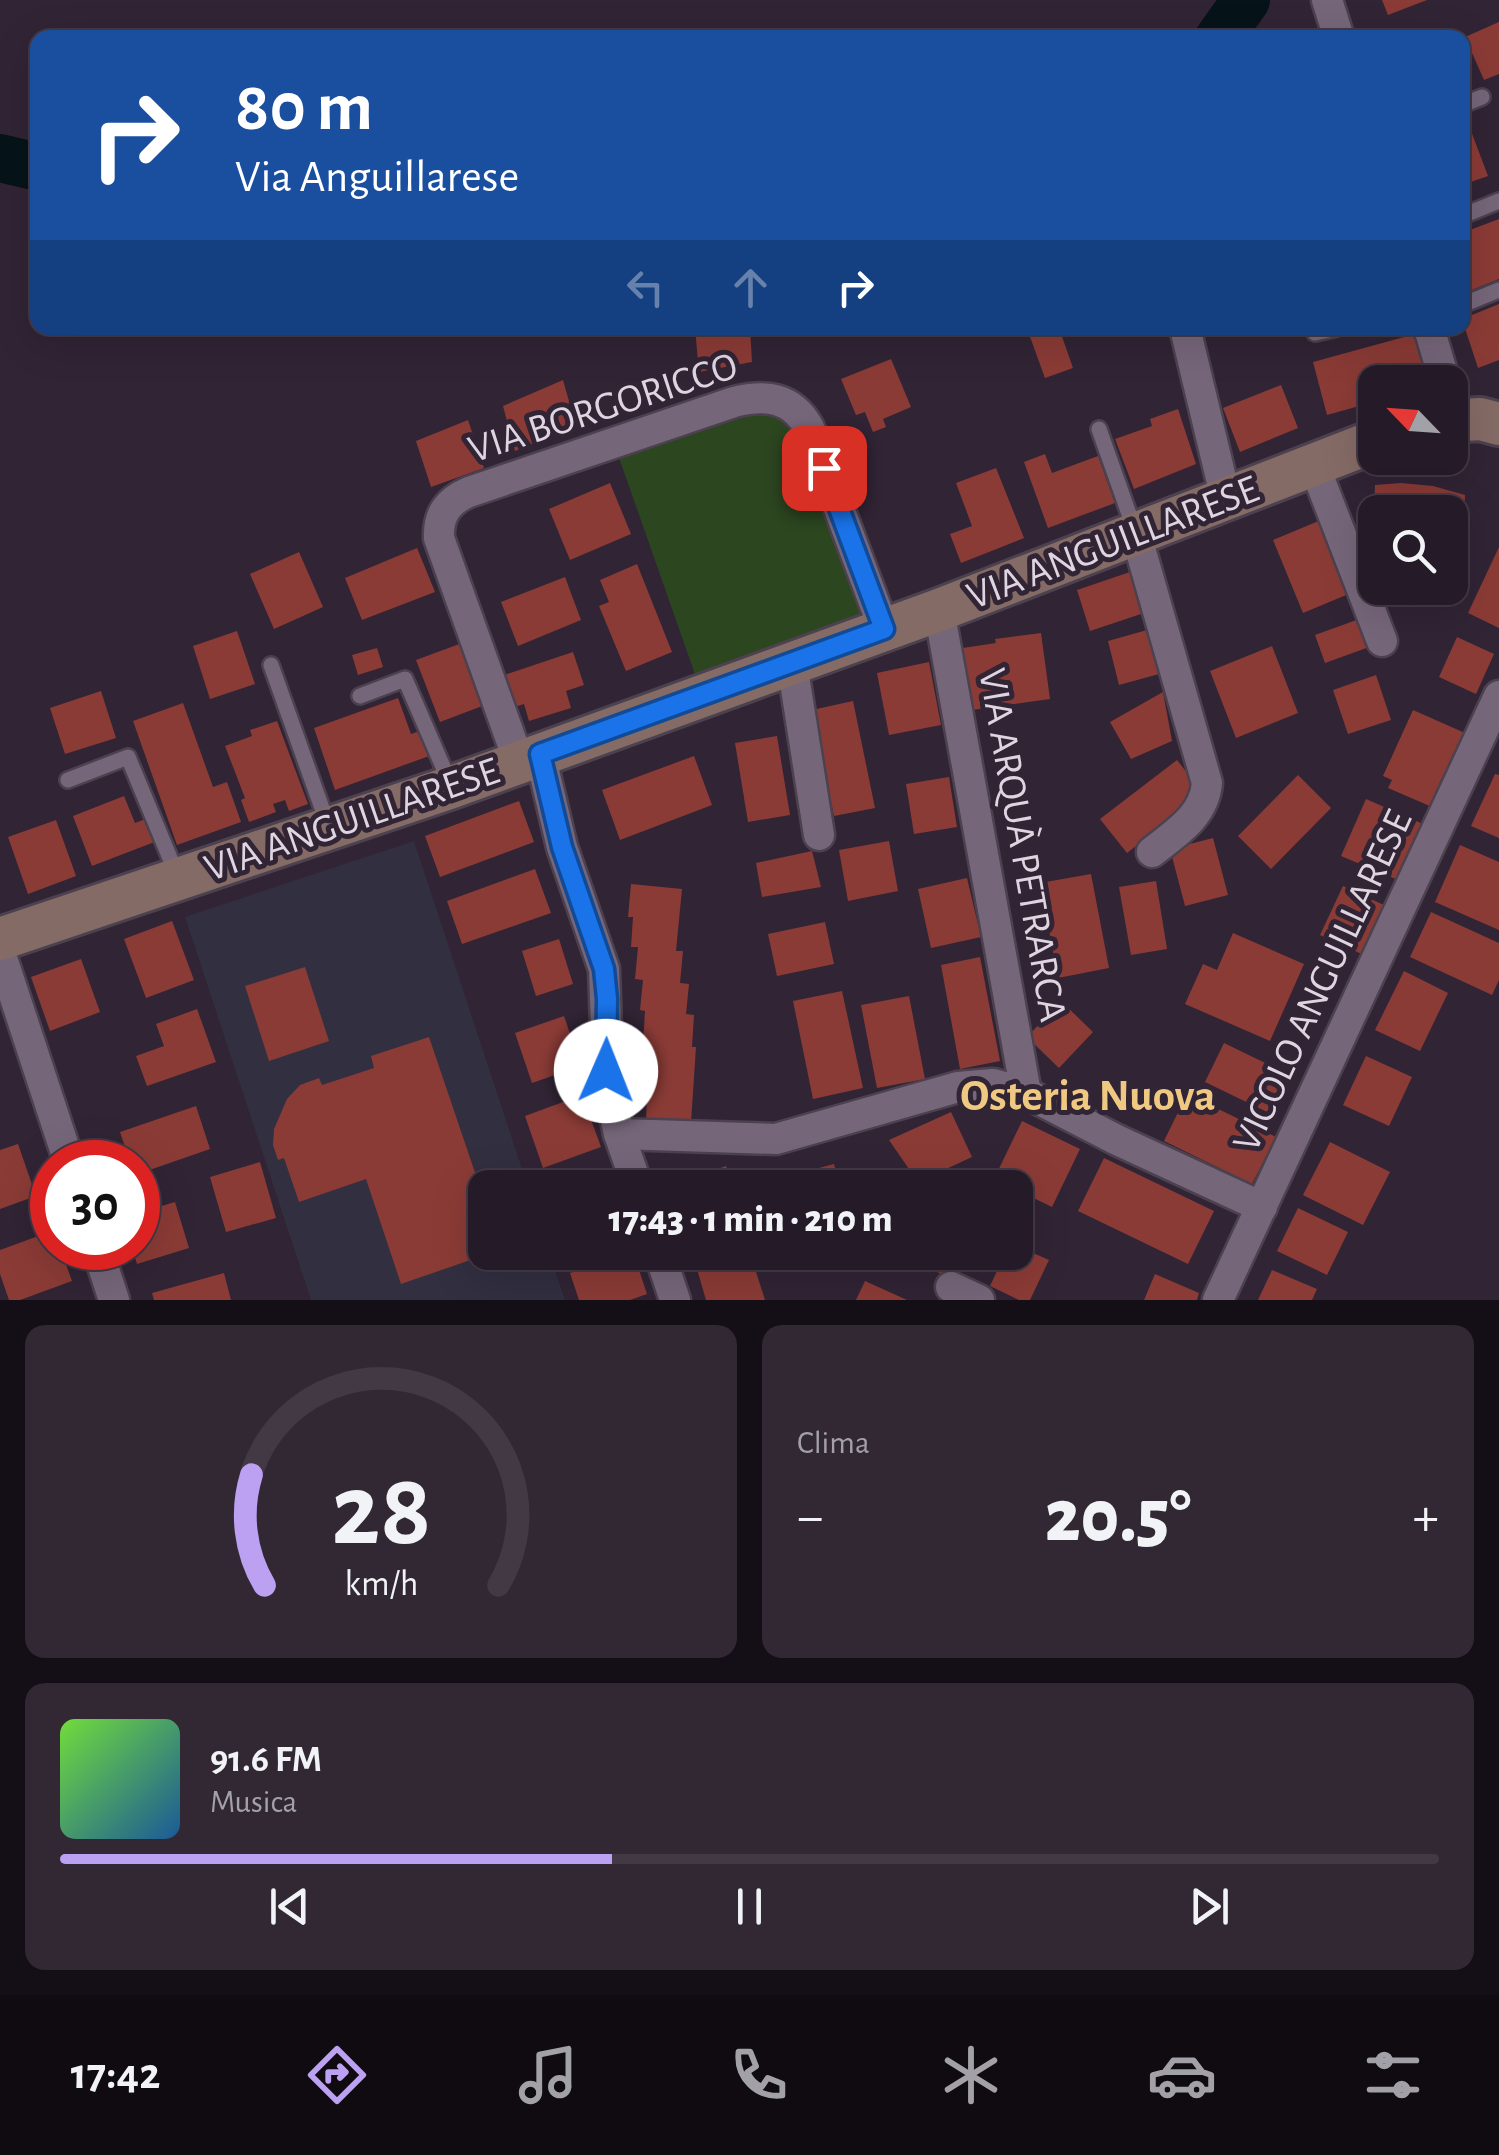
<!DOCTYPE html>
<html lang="it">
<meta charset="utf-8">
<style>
:root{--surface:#251b28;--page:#312834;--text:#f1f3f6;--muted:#a3a1a8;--line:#423945;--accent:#bca0f2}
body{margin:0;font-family:"Alegreya Sans",sans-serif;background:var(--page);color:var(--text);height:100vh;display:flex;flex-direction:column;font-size:38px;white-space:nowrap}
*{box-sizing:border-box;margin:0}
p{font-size:32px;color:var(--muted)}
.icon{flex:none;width:55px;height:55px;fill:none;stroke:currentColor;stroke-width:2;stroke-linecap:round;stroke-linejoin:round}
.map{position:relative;height:1300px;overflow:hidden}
.sheet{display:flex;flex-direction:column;gap:25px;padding:25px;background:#140f16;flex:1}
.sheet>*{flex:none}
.guide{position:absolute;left:30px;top:30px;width:1440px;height:305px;border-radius:20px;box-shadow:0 10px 40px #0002,0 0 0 2px var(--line);background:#1a4fa0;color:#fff;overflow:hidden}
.needle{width:65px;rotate:295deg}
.fabs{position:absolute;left:1358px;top:365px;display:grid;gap:20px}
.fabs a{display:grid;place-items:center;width:110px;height:110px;border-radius:20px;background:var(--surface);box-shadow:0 10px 40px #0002,0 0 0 2px var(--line);font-size:50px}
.speed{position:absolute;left:30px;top:1140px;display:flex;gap:20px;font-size:50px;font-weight:700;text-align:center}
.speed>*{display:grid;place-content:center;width:130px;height:130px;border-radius:50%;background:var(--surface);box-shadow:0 10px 40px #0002,0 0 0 2px var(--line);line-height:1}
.speed .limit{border:15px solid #d22;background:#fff;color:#111}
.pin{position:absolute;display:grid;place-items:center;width:85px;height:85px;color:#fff;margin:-42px;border-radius:20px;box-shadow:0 5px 15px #0006}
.me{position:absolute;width:110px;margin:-55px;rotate:1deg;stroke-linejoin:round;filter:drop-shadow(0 0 8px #0008)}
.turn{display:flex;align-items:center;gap:35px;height:210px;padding:0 40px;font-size:45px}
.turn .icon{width:130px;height:130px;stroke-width:2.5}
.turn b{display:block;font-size:70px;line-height:85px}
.lanes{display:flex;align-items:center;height:95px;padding:0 40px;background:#0003;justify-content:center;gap:50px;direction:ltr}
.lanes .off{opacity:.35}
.big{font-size:75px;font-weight:800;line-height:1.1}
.sheet .tile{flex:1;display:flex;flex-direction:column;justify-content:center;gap:15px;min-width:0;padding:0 35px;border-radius:20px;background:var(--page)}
.sheet .dial{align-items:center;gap:0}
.dial svg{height:260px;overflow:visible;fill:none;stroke:var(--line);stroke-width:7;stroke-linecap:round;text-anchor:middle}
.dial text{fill:var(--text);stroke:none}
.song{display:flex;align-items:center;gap:30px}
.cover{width:120px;height:120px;border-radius:15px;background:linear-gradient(135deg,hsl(100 70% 55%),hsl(210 70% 35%))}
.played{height:10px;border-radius:5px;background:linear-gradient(90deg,var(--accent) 40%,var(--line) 40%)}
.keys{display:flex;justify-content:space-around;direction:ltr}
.heat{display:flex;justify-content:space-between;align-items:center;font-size:55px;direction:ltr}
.sheet .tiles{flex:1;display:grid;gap:25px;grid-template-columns:1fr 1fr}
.tile:last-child{grid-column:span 2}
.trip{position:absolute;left:468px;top:1170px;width:565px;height:100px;border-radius:20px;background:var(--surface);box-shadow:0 10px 40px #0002,0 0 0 2px var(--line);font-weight:800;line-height:100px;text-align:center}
.tabs{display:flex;height:160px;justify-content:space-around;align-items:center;background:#0f0b10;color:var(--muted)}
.tabs .icon{width:70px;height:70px}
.tabs .current{color:var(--accent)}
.tabs b{font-size:45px;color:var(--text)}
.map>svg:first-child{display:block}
.education{fill:#312f40}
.green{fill:#2c4620}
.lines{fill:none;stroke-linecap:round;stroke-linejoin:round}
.river{stroke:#061318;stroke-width:48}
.building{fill:#8b3b36}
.lane-casing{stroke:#4c414f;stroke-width:20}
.street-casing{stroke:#4c414f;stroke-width:35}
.secondary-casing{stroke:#4c414f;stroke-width:48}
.lane{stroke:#76667a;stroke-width:15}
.street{stroke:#76667a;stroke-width:30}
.secondary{stroke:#856b66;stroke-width:42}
.route-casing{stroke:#114b97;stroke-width:25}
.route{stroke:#1a73e8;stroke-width:18}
.labels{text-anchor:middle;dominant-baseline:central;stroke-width:10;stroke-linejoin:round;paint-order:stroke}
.street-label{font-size:40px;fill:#ded5e0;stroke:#312435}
.quarter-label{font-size:45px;font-weight:bold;fill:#efc981;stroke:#312435}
</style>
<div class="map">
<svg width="1499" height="1300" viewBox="0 0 1499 1300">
<rect width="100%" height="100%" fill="#312435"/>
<polygon class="education" points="414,841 528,1187 485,1188 485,1252 549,1253 565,1300 311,1300 185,917"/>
<polygon class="green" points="751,410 775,412 800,433 866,617 697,680 617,452"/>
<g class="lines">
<g class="river">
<polyline points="1219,38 1246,0"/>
<polyline points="0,158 38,167"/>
</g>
</g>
<g class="building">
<polygon points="1382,0 1427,0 1388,15"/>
<polygon points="1499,22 1499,74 1484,80 1465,37"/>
<polygon points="1471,131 1488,176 1462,185 1462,134"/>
<polygon points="1499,219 1499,279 1462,294 1462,233"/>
<polygon points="1499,304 1499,360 1478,368 1462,319"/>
<polygon points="695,328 750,328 752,362 699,372"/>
<polygon points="1046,328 1059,328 1073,368 1045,378 1029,334"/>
<polygon points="1415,334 1426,375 1401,382 1375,382 1375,397 1370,398 1370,403 1327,415 1313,362"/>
<polygon points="891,359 911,407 883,419 886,427 873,432 865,412 856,415 841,379"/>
<polygon points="563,380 576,426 515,451 503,406"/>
<polygon points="1281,385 1298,428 1240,452 1223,408"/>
<polygon points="1178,409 1196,464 1134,489 1115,439 1152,426 1150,419"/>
<polygon points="468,420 484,468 431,487 416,441"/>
<polygon points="1045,454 1052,473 1098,456 1115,503 1048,528 1024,462"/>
<polygon points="996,468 1024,538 961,563 950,534 972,526 956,483"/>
<polygon points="610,483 631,534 570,560 549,509"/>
<polygon points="1401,483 1433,486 1465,495 1463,537 1450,560 1450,512 1374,512 1375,485"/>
<polygon points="1321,520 1351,593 1303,613 1273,540"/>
<polygon points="1499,547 1499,628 1468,613"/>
<polygon points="417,548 435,592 362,620 345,578"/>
<polygon points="299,552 323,607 274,629 250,574"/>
<polygon points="637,564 672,652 626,671 599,606 609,602 600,580"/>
<polygon points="1133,571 1147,612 1090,631 1077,590"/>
<polygon points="565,577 581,620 518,646 501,602"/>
<polygon points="1393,588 1434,588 1427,601 1396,596"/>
<polygon points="1362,618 1372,646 1325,663 1315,635"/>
<polygon points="1147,630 1159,674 1119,685 1108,641"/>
<polygon points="237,631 255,684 210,699 193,646"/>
<polygon points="1041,633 1050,699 965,711 956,649 996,643 995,639"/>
<polygon points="1457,637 1494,654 1476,694 1439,677"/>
<polygon points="462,643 485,705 440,722 416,660"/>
<polygon points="1272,646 1298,713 1236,738 1210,671"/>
<polygon points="377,648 383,667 358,675 352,655"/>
<polygon points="573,652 584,685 566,691 571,708 529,721 524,704 515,707 504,675"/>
<polygon points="929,662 941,725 889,735 877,673"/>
<polygon points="1376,675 1391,720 1348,734 1333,690"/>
<polygon points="101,691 116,738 65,754 50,708"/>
<polygon points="1163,692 1172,741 1131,759 1110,722"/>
<polygon points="398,698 411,734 423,730 432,755 335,790 314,728"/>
<polygon points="853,701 875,808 834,816 812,710"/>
<polygon points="183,703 213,787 227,782 241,822 177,845 133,721"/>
<polygon points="1413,710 1465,733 1432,807 1388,788 1392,780 1383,776"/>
<polygon points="277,721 308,804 289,811 285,800 273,804 276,812 249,822 241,800 245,798 225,746 252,736 250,730"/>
<polygon points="777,736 790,815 748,822 735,743"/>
<polygon points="694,756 712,805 620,840 602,790"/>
<polygon points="1177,760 1203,793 1127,853 1100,819"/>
<polygon points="1495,774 1499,775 1499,838 1471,826"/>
<polygon points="1298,775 1331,808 1271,869 1238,836"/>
<polygon points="949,777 957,827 914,834 906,784"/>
<polygon points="124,796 135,823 148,818 157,841 92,866 73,816"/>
<polygon points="1366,799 1423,824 1398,880 1341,856"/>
<polygon points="519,801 534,842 440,877 425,836"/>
<polygon points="56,820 76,876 28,894 8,837"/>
<polygon points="1213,838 1228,895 1185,906 1170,849"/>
<polygon points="889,841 898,891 848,901 839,850"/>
<polygon points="1460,845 1499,862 1499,930 1435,902"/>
<polygon points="812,851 821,887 762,897 756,863"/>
<polygon points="535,869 551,913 462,944 447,901"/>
<polygon points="1091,874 1109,968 1058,978 1040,883"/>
<polygon points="967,878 981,937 931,948 918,889"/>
<polygon points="1156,881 1167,949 1131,955 1119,887"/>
<polygon points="631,884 682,889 676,951 683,951 680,983 689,984 686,1014 694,1015 692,1047 696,1047 691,1122 646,1119 650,1045 643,1044 645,1011 640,1010 643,980 635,979 638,947 631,947 633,917 628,917"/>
<polygon points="1343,886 1388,907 1366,956 1320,935"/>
<polygon points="1431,912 1499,943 1499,980 1492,995 1410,957"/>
<polygon points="172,921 194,980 146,998 124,939"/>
<polygon points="825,922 834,964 777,976 768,934"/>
<polygon points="1233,933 1304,964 1270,1041 1185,1004 1203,964 1217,970"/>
<polygon points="559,939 573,984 536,996 522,951"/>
<polygon points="980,957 1000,1061 960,1069 941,965"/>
<polygon points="81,959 100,1012 50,1031 31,977"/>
<polygon points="305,967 329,1041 269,1061 245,986"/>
<polygon points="1404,971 1448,993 1420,1051 1375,1030"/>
<polygon points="842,991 863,1088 813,1099 793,1001"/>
<polygon points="909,996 925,1079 877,1088 861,1005"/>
<polygon points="1061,1001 1093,1032 1059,1068 1027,1037"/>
<polygon points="197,1009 216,1062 147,1086 136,1056 164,1046 156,1024"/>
<polygon points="564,1016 581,1066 532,1083 515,1033"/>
<polygon points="429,1037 485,1202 485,1255 401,1284 366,1179 299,1202 284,1158 278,1160 273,1145 274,1129 287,1099 300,1085 319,1078 322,1085 374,1068 371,1056"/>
<polygon points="1224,1043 1286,1073 1267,1112 1205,1082"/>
<polygon points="1366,1056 1412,1077 1389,1126 1343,1105"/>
<polygon points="1187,1094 1276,1137 1252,1184 1164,1141"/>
<polygon points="582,1095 601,1147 543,1168 525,1116"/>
<polygon points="196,1106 210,1149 138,1174 138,1162 130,1162 120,1132"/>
<polygon points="951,1112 972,1157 918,1182 889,1140"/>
<polygon points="1022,1121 1080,1149 1052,1207 994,1179"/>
<polygon points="1330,1142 1390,1172 1363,1225 1303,1195"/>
<polygon points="18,1144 36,1196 0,1209 0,1150"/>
<polygon points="1104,1158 1214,1211 1188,1264 1078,1211"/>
<polygon points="260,1162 276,1218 226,1232 210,1177"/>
<polygon points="834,1164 840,1188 768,1188 766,1182"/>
<polygon points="726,1166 735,1188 674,1188 715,1170"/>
<polygon points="593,1180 595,1188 572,1188 572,1187"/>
<polygon points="175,1202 189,1248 137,1264 132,1248 138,1248 138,1213"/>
<polygon points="1298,1208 1348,1232 1327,1275 1277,1251"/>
<polygon points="52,1231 52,1248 60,1248 72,1281 20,1300 9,1300 0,1274 0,1250"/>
<polygon points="1015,1245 1049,1260 1030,1300 1019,1300 990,1286 1006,1252 1015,1252"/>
<polygon points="633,1252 647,1294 630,1300 579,1300 570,1273"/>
<polygon points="921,1252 967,1252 955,1280 917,1263"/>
<polygon points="750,1253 765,1300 706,1300 697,1269"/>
<polygon points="1272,1270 1317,1289 1312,1300 1258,1300"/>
<polygon points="224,1273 231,1300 154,1300 152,1293"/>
<polygon points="1155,1274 1199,1293 1197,1300 1144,1300"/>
<polygon points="865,1281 907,1300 856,1300"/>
</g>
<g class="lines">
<defs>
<g id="lane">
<polyline points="1462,105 1482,97"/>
<polyline points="1462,216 1499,201"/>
<polyline points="1462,305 1499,290"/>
<polyline points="1313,328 1315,333 1337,328"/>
<polyline points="1099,429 1135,531"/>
<polyline points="271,665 328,825"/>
<polyline points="360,696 405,679 450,783"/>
<polyline points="68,780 128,757 177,875"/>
</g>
<g id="street">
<polyline points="1327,0 1339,38"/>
<polyline points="1185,328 1226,499"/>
<polyline points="1429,328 1445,382"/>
<polyline points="1314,465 1382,641"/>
<path d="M 1136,534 L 1207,783 C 1204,816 1177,832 1152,852"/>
<polyline points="939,610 1026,1093"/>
<polyline points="792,663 819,835"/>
<polyline points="540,754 562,847 604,969 608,1085 619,1134 638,1188"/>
<path d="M 519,762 L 439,538 C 438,514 448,501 469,492 L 734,402 C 766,394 792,397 809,428 L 884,629"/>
<polyline points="0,952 69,1162"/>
<polyline points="619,1134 776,1139 958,1087 993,1084 1026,1093 1117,1140 1262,1207"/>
<polyline points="97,1248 114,1300"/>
<polyline points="659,1252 675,1300"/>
<polyline points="951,1287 979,1300"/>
<polyline points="1218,1300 1499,696"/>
</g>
<g id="secondary">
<polyline points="1450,421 1480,419 1499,424"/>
<polyline points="0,939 452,787 939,610 1375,441"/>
</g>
</defs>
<use href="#lane" class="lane-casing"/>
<use href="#street" class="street-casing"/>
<use href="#secondary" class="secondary-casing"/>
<use href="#lane" class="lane"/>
<use href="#street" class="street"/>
<use href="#secondary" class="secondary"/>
</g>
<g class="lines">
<defs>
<polyline id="route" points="606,1071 607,999 604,969 562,847 540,754 884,629 824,468"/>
</defs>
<use href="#route" class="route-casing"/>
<use href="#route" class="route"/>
</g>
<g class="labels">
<g class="street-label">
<text transform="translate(603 408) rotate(-18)">VIA BORGORICCO</text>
<text transform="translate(1113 543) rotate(-21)">VIA ANGUILLARESE</text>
<text transform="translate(352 820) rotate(-19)">VIA ANGUILLARESE</text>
<text transform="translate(1022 845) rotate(80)">VIA ARQUÀ PETRARCA</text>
<text transform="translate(1323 981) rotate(-65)">VICOLO ANGUILLARESE</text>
</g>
<g class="quarter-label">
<text x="1088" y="1096">Osteria Nuova</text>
</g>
</g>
</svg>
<div class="fabs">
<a><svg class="needle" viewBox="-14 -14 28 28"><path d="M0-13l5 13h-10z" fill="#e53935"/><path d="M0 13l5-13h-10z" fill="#a3a1a8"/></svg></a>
<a><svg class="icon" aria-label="search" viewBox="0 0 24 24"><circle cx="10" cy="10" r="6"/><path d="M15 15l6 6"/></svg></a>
</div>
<div class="speed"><div class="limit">30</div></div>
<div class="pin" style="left:824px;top:468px;background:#d93025"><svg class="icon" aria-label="arrive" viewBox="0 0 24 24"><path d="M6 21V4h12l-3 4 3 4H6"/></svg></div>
<svg class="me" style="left:606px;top:1071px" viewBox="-20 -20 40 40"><circle r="19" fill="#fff"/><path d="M0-13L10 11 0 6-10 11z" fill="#1a73e8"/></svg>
<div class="trip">17:43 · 1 min · 210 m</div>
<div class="guide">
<div class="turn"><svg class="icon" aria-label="right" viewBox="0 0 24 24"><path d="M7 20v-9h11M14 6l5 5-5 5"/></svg><div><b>80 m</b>Via Anguillarese</div></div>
<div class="lanes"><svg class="icon off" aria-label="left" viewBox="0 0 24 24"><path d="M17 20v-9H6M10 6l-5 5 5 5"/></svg><svg class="icon off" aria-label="ahead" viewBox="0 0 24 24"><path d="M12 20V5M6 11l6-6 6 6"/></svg><svg class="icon" aria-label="right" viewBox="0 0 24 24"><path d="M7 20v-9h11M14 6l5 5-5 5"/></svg></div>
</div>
</div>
<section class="sheet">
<div class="tiles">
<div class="tile dial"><svg viewBox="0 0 100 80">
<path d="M14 69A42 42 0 1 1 86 69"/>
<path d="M14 69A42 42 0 0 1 10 35" stroke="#bca0f2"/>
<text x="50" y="56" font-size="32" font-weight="700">28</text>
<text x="50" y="72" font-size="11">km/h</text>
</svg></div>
<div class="tile"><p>Clima</p>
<div class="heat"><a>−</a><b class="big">20.5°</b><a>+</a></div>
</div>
<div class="tile">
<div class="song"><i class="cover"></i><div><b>91.6 FM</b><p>Musica</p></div></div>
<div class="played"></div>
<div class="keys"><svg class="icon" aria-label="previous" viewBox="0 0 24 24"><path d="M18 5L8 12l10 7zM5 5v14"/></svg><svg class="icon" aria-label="pause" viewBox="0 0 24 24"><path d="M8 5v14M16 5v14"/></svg><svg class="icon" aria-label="next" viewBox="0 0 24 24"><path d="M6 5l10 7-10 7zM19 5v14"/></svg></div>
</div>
</div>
</section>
<nav class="tabs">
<b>17:42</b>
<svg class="icon current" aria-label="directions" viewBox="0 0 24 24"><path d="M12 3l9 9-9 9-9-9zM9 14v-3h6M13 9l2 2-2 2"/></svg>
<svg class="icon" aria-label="music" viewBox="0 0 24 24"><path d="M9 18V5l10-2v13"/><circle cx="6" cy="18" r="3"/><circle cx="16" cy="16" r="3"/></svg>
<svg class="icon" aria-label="phone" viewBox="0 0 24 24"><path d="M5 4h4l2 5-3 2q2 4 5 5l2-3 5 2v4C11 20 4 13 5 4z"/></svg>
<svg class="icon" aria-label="climate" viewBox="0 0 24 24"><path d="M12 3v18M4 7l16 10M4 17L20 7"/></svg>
<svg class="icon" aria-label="car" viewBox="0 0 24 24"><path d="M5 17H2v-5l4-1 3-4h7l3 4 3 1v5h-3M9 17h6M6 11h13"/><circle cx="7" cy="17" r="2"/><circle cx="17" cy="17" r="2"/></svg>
<svg class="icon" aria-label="filters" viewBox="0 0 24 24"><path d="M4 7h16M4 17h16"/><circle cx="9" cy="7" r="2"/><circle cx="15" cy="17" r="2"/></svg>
</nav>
